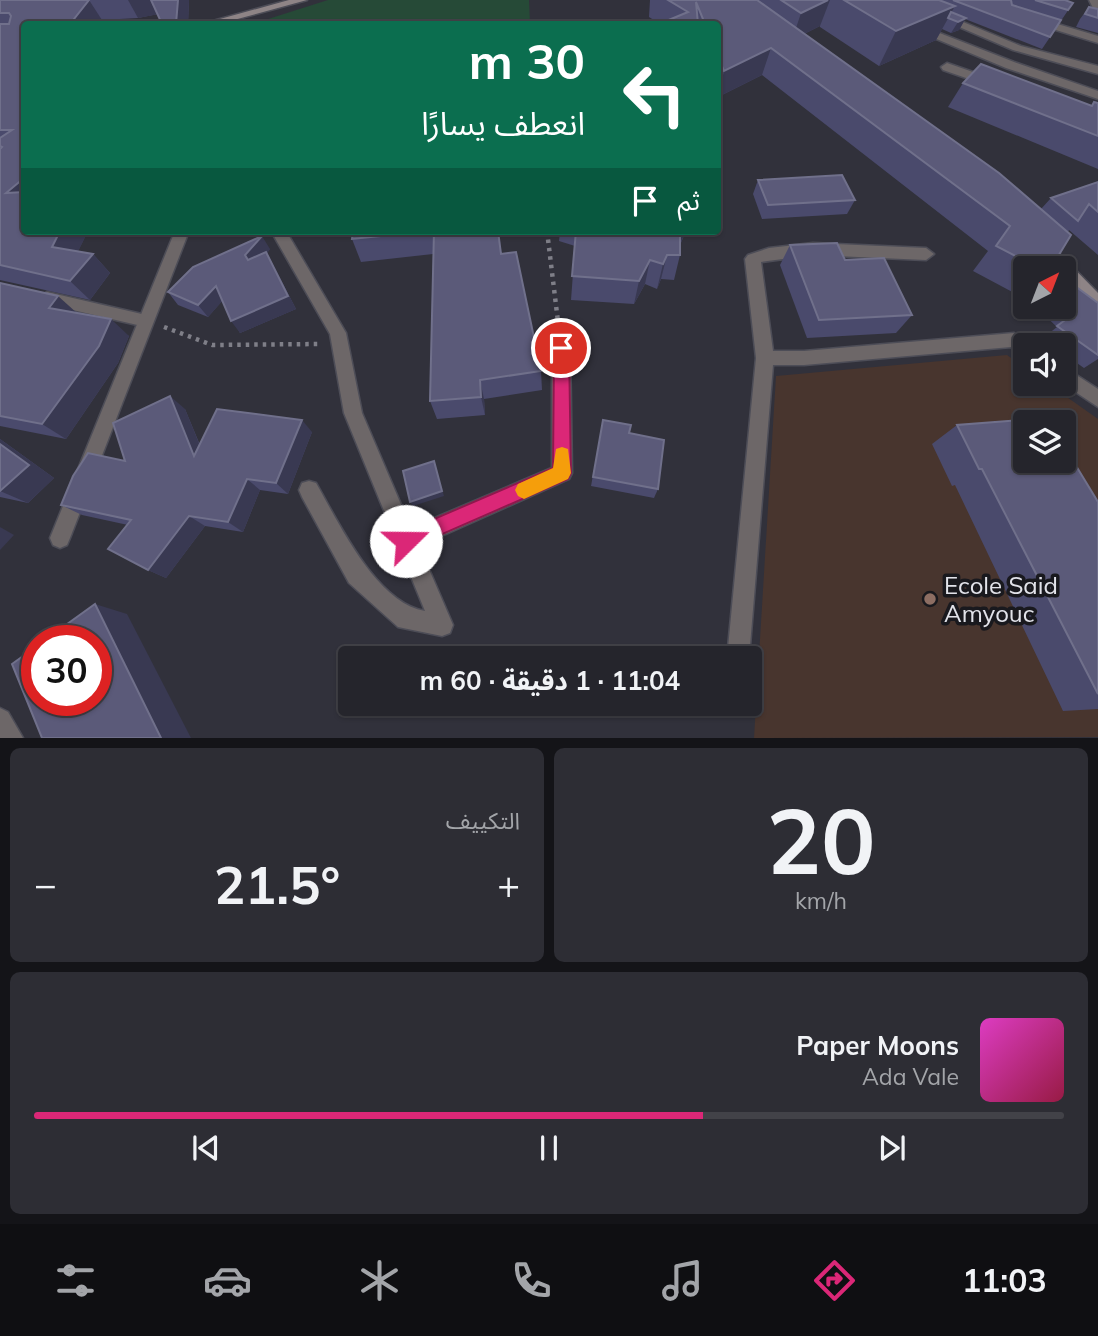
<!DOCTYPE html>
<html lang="ar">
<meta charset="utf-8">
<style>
:root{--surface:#25252c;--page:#2d2d34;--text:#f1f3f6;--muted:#a3a5a9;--line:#424248;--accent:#db2777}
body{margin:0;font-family:Mulish,"Noto Sans Arabic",sans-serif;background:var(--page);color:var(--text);direction:rtl;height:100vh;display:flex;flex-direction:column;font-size:26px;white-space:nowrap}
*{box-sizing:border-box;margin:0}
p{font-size:23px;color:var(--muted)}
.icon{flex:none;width:38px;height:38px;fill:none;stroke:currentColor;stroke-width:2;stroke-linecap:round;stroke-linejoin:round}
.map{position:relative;height:738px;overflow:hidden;direction:ltr}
.side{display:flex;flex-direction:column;gap:10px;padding:10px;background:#141418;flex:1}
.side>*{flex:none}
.guide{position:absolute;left:21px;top:21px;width:700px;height:214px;border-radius:7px;box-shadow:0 2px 5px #0004,0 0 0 2px var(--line);direction:rtl;background:#0b6e4f;color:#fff;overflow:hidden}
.needle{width:46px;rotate:42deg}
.fabs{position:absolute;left:1013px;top:256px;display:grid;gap:14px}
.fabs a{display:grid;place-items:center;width:63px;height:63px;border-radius:7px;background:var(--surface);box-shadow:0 2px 5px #0004,0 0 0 2px var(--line);font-size:35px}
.speed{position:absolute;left:21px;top:625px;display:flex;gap:14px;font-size:35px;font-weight:700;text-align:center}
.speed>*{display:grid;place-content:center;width:91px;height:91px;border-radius:50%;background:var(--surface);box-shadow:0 2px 5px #0004,0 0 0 2px var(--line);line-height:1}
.speed .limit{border:10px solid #d22;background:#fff;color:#111}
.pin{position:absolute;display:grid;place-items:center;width:60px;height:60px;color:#fff;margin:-30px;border:4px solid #fff;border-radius:50%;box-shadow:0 2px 7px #0007}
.me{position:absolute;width:77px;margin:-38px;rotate:68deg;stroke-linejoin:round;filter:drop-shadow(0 0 5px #0008)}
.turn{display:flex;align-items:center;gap:24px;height:147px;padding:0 21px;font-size:32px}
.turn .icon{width:91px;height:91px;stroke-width:2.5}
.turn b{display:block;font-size:49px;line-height:60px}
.then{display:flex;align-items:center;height:66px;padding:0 21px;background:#0003;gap:14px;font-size:26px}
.big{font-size:52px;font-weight:700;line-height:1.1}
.side .widget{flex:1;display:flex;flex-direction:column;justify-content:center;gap:10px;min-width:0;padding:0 24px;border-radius:10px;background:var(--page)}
.side .dial{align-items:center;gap:0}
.dial b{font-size:91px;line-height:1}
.song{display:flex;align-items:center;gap:21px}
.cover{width:84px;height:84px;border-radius:10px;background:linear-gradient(135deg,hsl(310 70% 55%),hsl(340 70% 35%))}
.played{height:7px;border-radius:4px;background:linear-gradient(90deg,var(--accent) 65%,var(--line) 65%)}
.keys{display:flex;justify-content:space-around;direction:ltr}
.heat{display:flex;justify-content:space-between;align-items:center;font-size:38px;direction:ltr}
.side .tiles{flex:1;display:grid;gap:10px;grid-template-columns:1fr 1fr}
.widget:last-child{grid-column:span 2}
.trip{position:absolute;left:338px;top:646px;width:424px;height:70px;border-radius:7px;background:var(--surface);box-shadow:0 2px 5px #0004,0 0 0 2px var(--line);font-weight:700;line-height:70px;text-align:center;direction:rtl}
.tab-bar{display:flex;height:112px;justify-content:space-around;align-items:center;background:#0f0f12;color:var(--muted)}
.tab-bar .icon{width:49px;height:49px}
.tab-bar .on{color:var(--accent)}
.tab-bar b{font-size:32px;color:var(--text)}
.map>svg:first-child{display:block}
.education{fill:#48352e;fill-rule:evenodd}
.green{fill:#264a37}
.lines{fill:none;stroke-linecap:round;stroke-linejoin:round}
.lane-casing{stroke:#4d4d57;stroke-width:3}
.street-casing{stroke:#4d4d57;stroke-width:3}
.secondary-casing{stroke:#4d4d57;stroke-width:3}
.path{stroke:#7f7f88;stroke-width:4.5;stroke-dasharray:3.5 5;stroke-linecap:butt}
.lane{fill:#6d6768;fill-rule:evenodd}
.street{fill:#6d6768;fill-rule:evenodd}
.secondary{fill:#8e8486;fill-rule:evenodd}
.wall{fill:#4a4a6c}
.shaded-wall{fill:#393952}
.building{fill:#5b5a79;stroke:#70708b;stroke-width:2}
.route{fill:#db2777;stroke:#8e194d;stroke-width:2}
.slow{fill:#f59e0b}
.education-dot{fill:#8d6e63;stroke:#19191e;stroke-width:2.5}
.labels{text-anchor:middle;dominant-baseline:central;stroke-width:7;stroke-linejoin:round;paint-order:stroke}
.near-poi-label{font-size:24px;fill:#e2e3ea;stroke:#19191e;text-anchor:start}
</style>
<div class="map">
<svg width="1098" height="738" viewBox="0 0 1098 738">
<rect width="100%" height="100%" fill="#31313b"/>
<path class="education" d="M 1007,355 L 1025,368 L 1026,383 L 1047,383 L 1098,419 L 1098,737 L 754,738 L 776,376 ZM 1026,422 L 1064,422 L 1064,460 L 1026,460 Z"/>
<polygon class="green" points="328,0 529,0 530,24 264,24 265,20"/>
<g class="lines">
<defs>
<polygon id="lane" points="47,292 146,315 153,321 146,327 47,304 40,298"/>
<g id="street">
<polygon points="896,0 910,0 1021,46 1098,66 1098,74 1013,50"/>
<polygon points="1089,0 1098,0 1098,11 1094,10"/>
<polygon points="1034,17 1098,36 1098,43 1030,22 1028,20"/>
<polygon points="919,25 1014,62 1098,91 1098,99 1006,68 915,30 913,28"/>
<polygon points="947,63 996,80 998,83 992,87 943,70 941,67"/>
<polygon points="175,231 189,231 70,538 67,545 60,548 53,545 50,538"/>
<path d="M 271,231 L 286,231 L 346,333 L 362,413 L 411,528 L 552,468 L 552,348 L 555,343 L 567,343 L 570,348 L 572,473 L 569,479 L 419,546 L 453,625 L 450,633 L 442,636 L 398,627 L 349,583 L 302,497 L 299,490 L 302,483 L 309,481 L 316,483 C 339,523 376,603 425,611 L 344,413 L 330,334 Z"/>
<polygon points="813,243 926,248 934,254 926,260 813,255 761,262 773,351 804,351 1014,333 1033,345 1026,345 1026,355 1011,347 804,365 773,365 749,658 727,658 756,358 745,259 748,255 769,248"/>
<polygon points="1064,367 1098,389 1098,407 1062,383 1064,383"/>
<polygon points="0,708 8,712 23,738 0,738"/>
</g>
<g id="secondary">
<polygon points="289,0 307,0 219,24 202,24"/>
<polygon points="1041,238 1046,240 1098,293 1098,309 1092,308 1064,278 1064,268 1054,268 1036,248 1033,244 1036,240"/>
</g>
</defs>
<use href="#lane" class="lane-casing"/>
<use href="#street" class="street-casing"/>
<use href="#secondary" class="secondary-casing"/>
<g class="path">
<polyline points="547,231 559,330"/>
<polyline points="164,327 212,345 320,344"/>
</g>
<use href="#lane" class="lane"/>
<use href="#street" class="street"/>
<use href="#secondary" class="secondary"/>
</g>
<g class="wall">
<polygon points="0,0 189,0 188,24 162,24 158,14 138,18 102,20 98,24 24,24 24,231 88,231 78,251 93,254 110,273 90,300 0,280"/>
<polygon points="650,0 1065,0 1073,3 1042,49 965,19 959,30 951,33 942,29 936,40 879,66 820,27 820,26 804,34 1041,209 1051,198 1098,182 1098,255 1069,230 1051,268 1026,268 1026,294 1022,297 973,271 988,251 762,75 718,97 718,24 659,24 660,24 649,17"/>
<polygon points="1089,7 1098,10 1098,33 1076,27 1080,19"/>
<polygon points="963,83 1092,105 1094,102 1098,103 1098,169 948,107"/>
<polygon points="758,180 855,200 847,214 762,219 753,194"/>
<polygon points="353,231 498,231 501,254 541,371 542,390 484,399 485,415 437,419 430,401 433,254 361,262 352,239"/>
<polygon points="560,231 686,231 680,245 680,255 674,280 661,279 657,289 645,284 634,304 571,300 575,246 559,241"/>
<polygon points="790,245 845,260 912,315 896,333 807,338 780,265"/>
<polygon points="270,249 267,253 296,309 240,333 222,301 208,317 178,305 168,292"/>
<polygon points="0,283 76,312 129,336 118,363 66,439 0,426"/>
<polygon points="1098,303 1098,359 1084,368 1064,354 1064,345 1052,345 1043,338 1057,327 1037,308 1039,306 1064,306"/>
<polygon points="185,409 200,445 312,432 288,494 260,490 243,532 205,526 166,578 148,570 128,525 82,515 61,505 125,461"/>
<polygon points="603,420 629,433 658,489 654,498 591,486"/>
<polygon points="957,425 1098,502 1098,709 1063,711 955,485 952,486 932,444"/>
<polygon points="0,439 54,478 28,503 0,497"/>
</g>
<g class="shaded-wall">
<polygon points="89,0 102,20 98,24 70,24"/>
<polygon points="128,0 152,0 159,14 138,18"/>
<polygon points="178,0 189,0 188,24 176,24"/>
<polygon points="828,0 830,0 820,26 792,40 801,13"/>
<polygon points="955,6 936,40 879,66 896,31"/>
<polygon points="966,18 959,30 951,33 958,22"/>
<polygon points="771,48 762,75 718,97 724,71"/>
<polygon points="24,178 24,212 6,193"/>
<polygon points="60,231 88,231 71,266 52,247"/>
<polygon points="681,231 686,231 675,255 680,234"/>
<polygon points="262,236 270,249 267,253 296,309 240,333 231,321 253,268 245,255"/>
<polygon points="93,254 110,273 90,300 70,281"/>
<polygon points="667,255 661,279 657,289 663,264"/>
<polygon points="650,260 645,284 634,304 639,281"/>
<polygon points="216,286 225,298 208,317 198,305"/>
<polygon points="58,296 78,314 49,308"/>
<polygon points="111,319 129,336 118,363 66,439 42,424"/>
<polygon points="480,380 484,399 485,415 481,397"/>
<polygon points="170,396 185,409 209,468 194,456"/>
<polygon points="302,420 312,432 288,494 276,483"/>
<polygon points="0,439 54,478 28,503 0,491"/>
<polygon points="434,461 444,496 413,506 410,502"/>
<polygon points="247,479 260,490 243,532 228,522"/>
<polygon points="189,516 205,526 166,578 148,570"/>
<polygon points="0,527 14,535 0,550"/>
<polygon points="95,604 127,614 191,738 161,738"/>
</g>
<g class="building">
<polygon points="0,0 89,0 70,24 24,24 24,178 6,193 24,192 24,231 60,231 52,247 93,254 70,281 0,265 0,149 2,147 0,146 0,138 12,130 0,130 0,24 9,24 11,16 9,13 0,13"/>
<polygon points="151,0 178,0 176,24 162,24"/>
<polygon points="668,0 757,0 999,173 1071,235 1051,268 1039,268 996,246 1010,226 771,48 724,71 718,56 718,24 705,24 696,2 698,24 659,24 688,12"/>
<polygon points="781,0 828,0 801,13"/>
<polygon points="844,0 939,0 955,6 896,31"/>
<polygon points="953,0 1011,0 1012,5 1061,20 1050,37"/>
<polygon points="1035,0 1065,0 1073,3 1068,10"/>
<polygon points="1089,7 1098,9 1098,18 1085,14"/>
<polygon points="951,12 966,18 958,22 948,18"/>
<polygon points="981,64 1092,106 1094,102 1098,103 1098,136 963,83"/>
<polygon points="842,175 855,200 768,205 758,180"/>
<polygon points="1098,182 1098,212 1089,204 1078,221 1051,198"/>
<polygon points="353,231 431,231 352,239"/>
<polygon points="434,231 498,231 501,254 516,252 541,371 480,380 481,397 430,401"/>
<polygon points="576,231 681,231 680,234 680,255 667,255 663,264 650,260 639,281 572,276"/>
<polygon points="262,236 245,255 248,260 266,252 288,296 231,321 216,286 198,305 168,292 193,267"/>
<polygon points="837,243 845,260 884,258 912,315 819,320 790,245"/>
<polygon points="0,283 58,296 49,308 111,319 99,346 42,424 0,416"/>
<polygon points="1075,286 1098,303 1098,355 1057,326 1072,315 1062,306 1064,306 1064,290"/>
<polygon points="170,396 194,456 217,409 302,420 276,483 247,479 228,522 189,516 148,570 108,549 131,520 61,505 73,476 88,453 125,461 113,423"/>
<polygon points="1047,418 1049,422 1026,422 1026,460 1064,460 1064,446 1098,502 1098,694 982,469 979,469 957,425"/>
<polygon points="603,420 631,425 629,433 664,440 658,489 593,477"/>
<polygon points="0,444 29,465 0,491"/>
<polygon points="434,461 442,491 410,502 403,471"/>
<polygon points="95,604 161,738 42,738 12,664 37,646 37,700 96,700 96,640 45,640"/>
</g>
<polygon class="route" points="561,341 569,348 571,473 568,479 406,550 399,547 396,541 399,534 553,468 554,348"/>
<polygon class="slow" points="562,447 568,449 571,473 568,479 524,499 518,496 515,490 518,484 553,468 556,449"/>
<circle class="education-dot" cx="930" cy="599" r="7"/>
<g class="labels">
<g class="near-poi-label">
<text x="944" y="585">Ecole Said<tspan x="944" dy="28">Amyouc</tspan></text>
</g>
</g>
</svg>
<div class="fabs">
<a><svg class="needle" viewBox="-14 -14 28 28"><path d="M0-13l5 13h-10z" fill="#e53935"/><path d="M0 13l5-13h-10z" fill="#a3a5a9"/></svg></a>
<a><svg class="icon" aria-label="sound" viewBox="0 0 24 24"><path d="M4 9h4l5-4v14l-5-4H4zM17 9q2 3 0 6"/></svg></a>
<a><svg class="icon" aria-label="layers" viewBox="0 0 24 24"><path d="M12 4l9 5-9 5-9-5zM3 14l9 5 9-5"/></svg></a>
</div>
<div class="speed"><div class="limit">30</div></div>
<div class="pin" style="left:561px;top:348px;background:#d93025"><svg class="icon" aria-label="arrive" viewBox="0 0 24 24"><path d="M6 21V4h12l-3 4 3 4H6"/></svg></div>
<svg class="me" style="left:406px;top:541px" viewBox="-20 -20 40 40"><circle r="19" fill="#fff"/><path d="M0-13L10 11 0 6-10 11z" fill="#db2777"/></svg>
<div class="trip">11:04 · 1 دقيقة · 60 m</div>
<div class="guide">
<div class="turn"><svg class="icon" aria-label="left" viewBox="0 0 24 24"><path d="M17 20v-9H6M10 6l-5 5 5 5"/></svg><div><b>30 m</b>انعطف يسارًا</div></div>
<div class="then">ثم<svg class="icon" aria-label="arrive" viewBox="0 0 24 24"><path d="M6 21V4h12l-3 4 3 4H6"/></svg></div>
</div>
</div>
<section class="side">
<div class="tiles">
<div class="widget dial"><b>20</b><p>km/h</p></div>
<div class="widget"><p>التكييف</p>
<div class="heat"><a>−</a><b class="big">21.5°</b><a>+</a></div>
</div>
<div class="widget">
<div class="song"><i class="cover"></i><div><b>Paper Moons</b><p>Ada Vale</p></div></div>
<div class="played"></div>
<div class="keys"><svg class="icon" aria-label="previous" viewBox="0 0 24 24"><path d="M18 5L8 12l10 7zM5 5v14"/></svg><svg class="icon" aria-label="pause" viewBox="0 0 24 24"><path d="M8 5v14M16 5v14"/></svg><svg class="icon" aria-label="next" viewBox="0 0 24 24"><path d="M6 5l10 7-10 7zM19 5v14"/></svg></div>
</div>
</div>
</section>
<nav class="tab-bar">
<b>11:03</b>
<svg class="icon on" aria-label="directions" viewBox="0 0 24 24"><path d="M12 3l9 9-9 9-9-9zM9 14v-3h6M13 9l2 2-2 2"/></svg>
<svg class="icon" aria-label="music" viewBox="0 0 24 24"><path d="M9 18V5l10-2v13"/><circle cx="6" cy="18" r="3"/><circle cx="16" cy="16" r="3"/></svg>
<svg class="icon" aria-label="phone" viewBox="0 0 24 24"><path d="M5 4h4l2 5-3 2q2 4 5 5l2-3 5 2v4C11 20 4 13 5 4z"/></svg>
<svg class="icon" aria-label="climate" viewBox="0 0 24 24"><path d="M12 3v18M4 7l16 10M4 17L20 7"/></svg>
<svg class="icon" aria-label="car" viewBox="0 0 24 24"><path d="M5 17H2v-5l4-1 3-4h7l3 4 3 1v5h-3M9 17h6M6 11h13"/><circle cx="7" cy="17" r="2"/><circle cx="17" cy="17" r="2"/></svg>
<svg class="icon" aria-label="filters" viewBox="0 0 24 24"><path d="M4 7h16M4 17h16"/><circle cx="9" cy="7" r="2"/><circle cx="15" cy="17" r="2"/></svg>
</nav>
